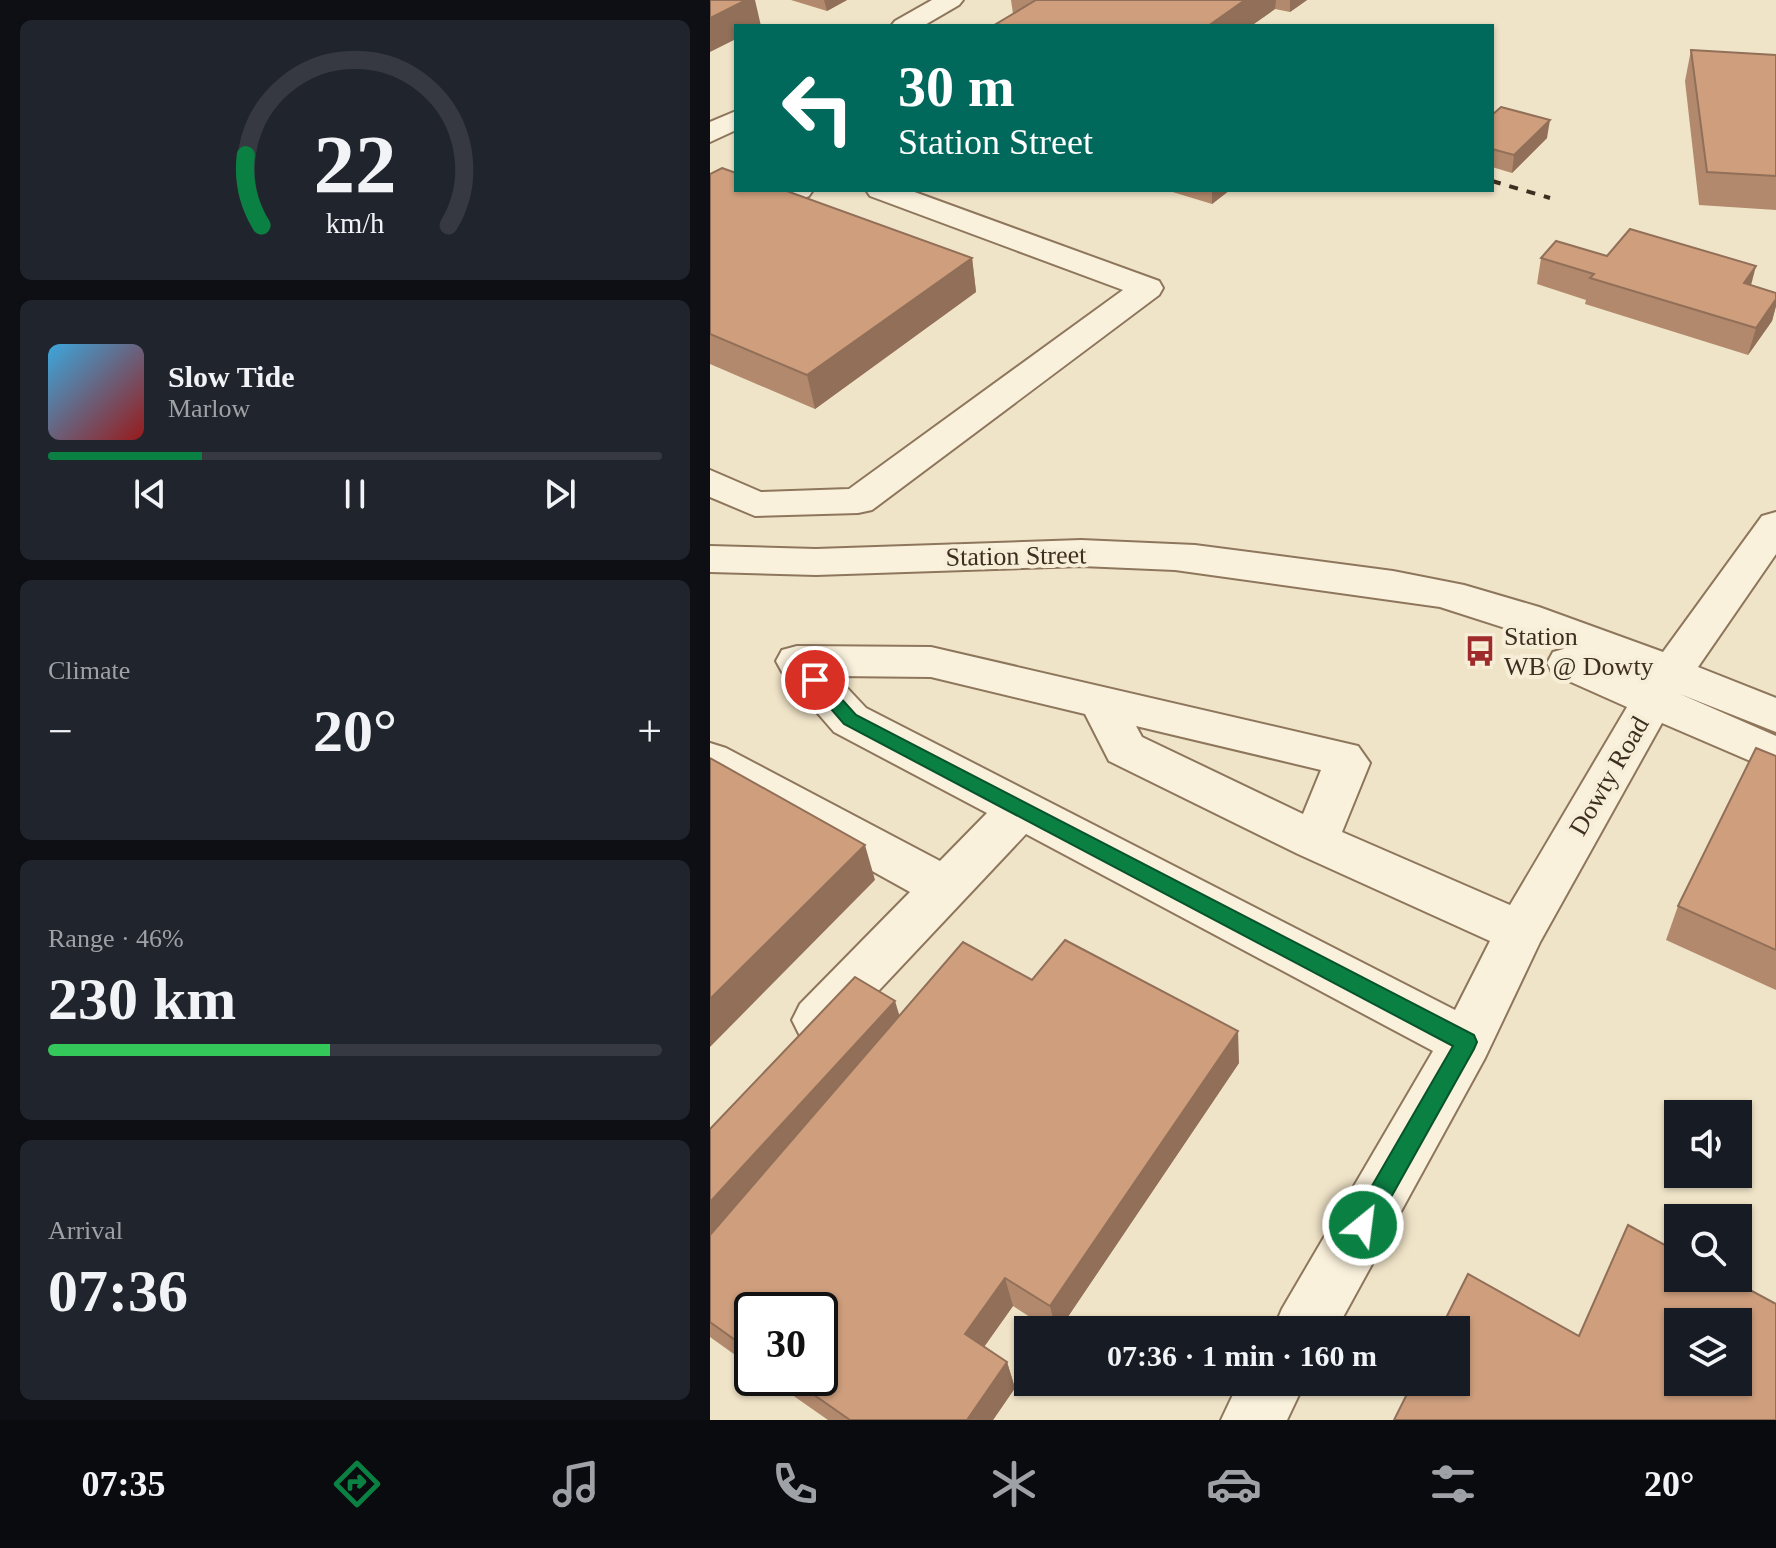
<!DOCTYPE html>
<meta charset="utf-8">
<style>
:root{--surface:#171b24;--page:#20242c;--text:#f1f3f6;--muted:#9ea1a6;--line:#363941;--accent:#0b8043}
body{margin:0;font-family:"Times New Roman",serif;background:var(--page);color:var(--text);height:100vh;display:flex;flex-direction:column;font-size:30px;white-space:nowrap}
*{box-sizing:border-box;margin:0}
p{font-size:26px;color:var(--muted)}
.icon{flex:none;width:44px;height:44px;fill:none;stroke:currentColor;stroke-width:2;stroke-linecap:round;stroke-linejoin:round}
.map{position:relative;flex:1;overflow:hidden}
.drawer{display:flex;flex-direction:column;gap:20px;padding:20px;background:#0d0f14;width:710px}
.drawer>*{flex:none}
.banner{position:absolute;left:24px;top:24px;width:760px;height:168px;border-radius:0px;box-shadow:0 2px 6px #0004;background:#00695c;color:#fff;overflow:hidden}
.controls{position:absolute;left:954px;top:1100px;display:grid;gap:16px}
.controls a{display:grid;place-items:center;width:88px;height:88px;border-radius:0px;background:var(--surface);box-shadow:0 2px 6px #0004;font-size:40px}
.speed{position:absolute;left:24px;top:1292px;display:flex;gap:16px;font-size:40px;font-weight:700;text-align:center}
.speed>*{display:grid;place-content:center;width:104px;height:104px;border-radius:50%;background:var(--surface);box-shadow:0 2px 6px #0004;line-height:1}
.speed .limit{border:4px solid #111;border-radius:12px;background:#fff;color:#111}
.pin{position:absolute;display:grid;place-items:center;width:68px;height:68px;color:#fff;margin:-34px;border:4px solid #fff;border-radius:50%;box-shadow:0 2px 8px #0007}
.me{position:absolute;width:88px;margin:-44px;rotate:29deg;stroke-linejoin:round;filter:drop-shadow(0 0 6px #0008)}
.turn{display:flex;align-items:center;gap:28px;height:168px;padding:0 32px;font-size:36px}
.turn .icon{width:104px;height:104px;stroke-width:2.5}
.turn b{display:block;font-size:56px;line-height:68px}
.big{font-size:60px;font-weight:600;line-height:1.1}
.drawer .tile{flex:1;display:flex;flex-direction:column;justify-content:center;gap:12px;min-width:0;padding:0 28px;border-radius:12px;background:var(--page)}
.drawer .dial{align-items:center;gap:0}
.dial svg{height:208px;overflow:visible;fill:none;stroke:var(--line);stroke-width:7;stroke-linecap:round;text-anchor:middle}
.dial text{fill:var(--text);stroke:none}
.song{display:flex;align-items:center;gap:24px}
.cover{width:96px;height:96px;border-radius:12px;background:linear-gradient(135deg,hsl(200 70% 55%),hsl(0 70% 35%))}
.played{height:8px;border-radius:4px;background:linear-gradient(90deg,var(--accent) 25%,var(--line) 25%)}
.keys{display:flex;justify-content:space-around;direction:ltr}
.heat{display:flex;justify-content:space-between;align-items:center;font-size:44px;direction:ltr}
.charge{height:12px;border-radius:6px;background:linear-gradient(90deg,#34c759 46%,var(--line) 0)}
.trip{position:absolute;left:304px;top:1316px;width:456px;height:80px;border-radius:0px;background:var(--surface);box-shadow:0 2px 6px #0004;font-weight:600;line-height:80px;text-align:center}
.tabs{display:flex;height:128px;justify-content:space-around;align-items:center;background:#090b0e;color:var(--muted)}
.tabs .icon{width:56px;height:56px}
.tabs .on{color:var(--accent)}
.tabs b{font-size:36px;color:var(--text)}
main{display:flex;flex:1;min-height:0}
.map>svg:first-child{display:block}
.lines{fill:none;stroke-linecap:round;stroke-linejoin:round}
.minor-casing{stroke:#8d765c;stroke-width:4}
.minor{fill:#faf1dc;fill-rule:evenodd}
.rail{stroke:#3d2e20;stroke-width:4;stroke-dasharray:9 9;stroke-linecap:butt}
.wall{fill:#b2896c}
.shaded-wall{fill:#916f58}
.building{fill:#cf9f7d;stroke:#916f58;stroke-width:2;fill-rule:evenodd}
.route{fill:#0b8043;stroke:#07532c;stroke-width:2}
.labels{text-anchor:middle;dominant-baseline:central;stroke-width:8;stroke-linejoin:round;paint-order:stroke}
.street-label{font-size:26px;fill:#3d2e20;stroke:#f7eed8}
.poi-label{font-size:26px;fill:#3d2e20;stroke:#f7eed8;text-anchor:start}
</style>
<main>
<section class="drawer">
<div class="tile dial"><svg viewBox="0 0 100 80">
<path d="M14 69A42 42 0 1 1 86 69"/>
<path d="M14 69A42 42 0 0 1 8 42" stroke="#0b8043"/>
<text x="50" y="56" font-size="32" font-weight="700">22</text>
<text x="50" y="72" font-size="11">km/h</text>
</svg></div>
<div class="tile">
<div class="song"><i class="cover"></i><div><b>Slow Tide</b><p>Marlow</p></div></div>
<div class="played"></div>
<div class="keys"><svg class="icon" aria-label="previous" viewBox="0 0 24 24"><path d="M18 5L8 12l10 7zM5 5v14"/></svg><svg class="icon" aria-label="pause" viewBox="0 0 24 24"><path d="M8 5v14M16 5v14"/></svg><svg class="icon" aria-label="next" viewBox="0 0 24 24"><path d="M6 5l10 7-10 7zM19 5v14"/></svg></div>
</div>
<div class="tile"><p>Climate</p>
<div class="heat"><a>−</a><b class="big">20°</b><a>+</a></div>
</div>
<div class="tile"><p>Range · 46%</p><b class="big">230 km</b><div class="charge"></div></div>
<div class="tile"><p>Arrival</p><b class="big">07:36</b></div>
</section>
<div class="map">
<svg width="1066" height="1420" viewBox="0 0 1066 1420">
<rect width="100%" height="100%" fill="#f0e4c8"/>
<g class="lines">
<defs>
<g id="minor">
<polygon points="222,0 253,0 249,5 213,26 181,26 185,21"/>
<polygon points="26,111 26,130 0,142 0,122"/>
<polygon points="26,190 103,190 99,196 70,209 30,196"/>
<polygon points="156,190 199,190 449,281 453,288 449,295 162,510 148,513 45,516 0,497 0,470 51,492 139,489 413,290 160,196"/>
<path d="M 1066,512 L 1066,554 L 988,667 L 1066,698 L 1066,732 L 970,694 L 1066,736 L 1066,772 L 952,723 L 830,942 L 775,1058 L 626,1330 L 563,1330 L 572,1309 L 723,1051 L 316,834 L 126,1036 L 108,1043 L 90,1036 L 82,1020 L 90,1004 L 200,892 L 0,781 L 0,743 L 16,748 L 230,861 L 277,813 L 124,732 L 72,672 L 66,661 L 72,650 L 87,646 L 221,647 L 648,746 L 660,763 L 632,832 L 800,905 L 917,707 L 843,674 L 837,663 L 843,652 L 857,648 L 730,607 L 465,570 L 371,566 L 106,575 L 0,572 L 0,546 L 106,549 L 371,540 L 485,545 L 683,571 L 754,585 L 829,607 L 953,652 L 1052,516 ZM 126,676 L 221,677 L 375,714 L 399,761 L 588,854 L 780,941 L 745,1010 L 156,708 ZM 426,726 L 611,770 L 593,814 L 432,737 Z"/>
<polygon points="529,1382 595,1382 577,1420 511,1420"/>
</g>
</defs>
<use href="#minor" class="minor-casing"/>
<use href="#minor" class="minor"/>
<polyline class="rail" points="782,181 840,198"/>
</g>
<g class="wall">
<polygon points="81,0 137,0 117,11"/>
<polygon points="301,0 597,0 580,12 565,9 541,26 287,26 286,24 303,14"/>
<polygon points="981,50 1066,55 1066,210 989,205 975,81"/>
<polygon points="782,115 837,138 802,173 782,167"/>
<polygon points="0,174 262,258 266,292 105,409 0,364"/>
<polygon points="456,190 520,190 502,204"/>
<polygon points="831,258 1041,285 1066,293 1066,306 1062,321 1038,355 875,304 876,300 827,284"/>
<polygon points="1066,756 1066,990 956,940 968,906"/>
<polygon points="322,980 529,1063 349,1330 340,1330 303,1306 274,1347 297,1362 305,1388 283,1420 118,1420 58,1378 110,1378 42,1310 42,1367 0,1337 0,1129 190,1015"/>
</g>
<g class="shaded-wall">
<polygon points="36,0 45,0 51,26 26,26 26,39 0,52 0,18"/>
<polygon points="114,0 137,0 117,11"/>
<polygon points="535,0 566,0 565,9 541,26 498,26"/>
<polygon points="580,0 597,0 580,12"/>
<polygon points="840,120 837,138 802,173 804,155"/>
<polygon points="502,190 520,190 502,204"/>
<polygon points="262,258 266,292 105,409 97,375"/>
<polygon points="1046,266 1039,293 1034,283"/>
<polygon points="1066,299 1066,306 1062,321 1038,355 1046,328"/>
<polygon points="155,845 165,880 0,1047 0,999"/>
<polygon points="185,1001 193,1027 0,1240 0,1202"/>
<polygon points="528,1031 529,1063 349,1330 346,1330 340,1306"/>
<polygon points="295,1278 303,1306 264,1361 255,1334"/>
<polygon points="297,1362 305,1388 283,1420 257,1420"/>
</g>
<g class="building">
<polygon points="0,0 36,0 0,18"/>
<polygon points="326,0 535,0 498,26 296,26 286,24"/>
<polygon points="981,50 1066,55 1066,176 997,172"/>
<polygon points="791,107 840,120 804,155 782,149 782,115"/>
<polygon points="12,168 26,173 26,190 74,190 262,258 97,375 0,334 0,174"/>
<polygon points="920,229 1046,266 1034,283 1066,293 1066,299 1046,328 880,278 884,274 831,258 846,241 897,256"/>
<polygon points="1046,748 1066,756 1066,950 968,906"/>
<polygon points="0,758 155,845 0,999"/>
<polygon points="355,940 528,1031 340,1306 295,1278 255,1334 297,1362 257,1420 140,1420 80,1378 110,1378 110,1310 42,1310 42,1352 0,1322 0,1235 253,942 322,980"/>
<polygon points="145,977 185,1001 0,1202 0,1129"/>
<path d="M 918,1225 L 968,1252 L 968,1278 L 1018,1278 L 1066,1304 L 1066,1420 L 684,1420 L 703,1382 L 746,1382 L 746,1330 L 730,1330 L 758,1274 L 869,1336 ZM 968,1322 L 1028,1322 L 1028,1382 L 968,1382 Z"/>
</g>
<polygon class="route" points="105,674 111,676 146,715 764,1035 767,1042 764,1049 661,1233 653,1237 644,1233 641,1225 644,1217 743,1046 134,724 96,680"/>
<defs>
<symbol id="bus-bare" viewBox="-9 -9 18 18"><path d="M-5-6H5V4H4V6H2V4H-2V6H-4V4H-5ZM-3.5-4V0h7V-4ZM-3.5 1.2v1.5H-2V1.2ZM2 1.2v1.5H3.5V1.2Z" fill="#9e2a2b" stroke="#f7eed8" stroke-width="2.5" paint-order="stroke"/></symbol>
</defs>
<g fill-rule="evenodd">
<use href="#bus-bare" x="748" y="629" width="44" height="44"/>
</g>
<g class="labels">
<g class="street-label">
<text transform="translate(306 556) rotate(-1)">Station Street</text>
<text transform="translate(899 776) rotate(-60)">Dowty Road</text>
</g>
<g class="poi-label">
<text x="794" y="636">Station<tspan x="794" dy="30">WB @ Dowty</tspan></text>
</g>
</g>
</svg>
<div class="controls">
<a><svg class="icon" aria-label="sound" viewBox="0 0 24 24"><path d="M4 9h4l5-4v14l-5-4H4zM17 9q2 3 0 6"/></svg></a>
<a><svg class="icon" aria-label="search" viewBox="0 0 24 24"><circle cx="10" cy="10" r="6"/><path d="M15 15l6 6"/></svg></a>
<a><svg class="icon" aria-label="layers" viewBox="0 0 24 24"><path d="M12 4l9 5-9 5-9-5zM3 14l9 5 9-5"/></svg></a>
</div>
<div class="speed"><div class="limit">30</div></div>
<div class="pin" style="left:105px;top:680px;background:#d93025"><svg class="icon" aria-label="arrive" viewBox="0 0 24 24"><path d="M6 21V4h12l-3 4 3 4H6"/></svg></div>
<svg class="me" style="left:653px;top:1225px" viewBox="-20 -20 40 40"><circle r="17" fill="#0b8043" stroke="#fff" stroke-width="3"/><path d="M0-11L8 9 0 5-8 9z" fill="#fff"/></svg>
<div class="trip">07:36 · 1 min · 160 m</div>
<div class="banner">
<div class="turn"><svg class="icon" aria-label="left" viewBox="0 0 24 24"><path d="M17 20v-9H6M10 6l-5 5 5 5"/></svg><div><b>30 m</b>Station Street</div></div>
</div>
</div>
</main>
<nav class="tabs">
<b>07:35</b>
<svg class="icon on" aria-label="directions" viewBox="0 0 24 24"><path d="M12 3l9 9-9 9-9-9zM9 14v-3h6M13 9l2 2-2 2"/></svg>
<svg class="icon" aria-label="music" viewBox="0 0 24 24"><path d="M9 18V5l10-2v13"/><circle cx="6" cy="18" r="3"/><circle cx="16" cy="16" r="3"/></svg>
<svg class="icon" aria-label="phone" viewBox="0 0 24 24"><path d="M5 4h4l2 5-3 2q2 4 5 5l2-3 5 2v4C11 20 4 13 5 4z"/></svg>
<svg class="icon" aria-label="climate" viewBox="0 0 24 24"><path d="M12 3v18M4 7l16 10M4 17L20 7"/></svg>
<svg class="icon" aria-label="car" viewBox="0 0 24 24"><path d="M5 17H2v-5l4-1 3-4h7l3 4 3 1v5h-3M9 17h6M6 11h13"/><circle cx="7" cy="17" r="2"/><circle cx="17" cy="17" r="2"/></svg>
<svg class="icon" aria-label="filters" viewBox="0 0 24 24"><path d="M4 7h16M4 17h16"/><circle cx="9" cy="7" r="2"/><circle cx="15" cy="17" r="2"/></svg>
<b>20°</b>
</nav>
